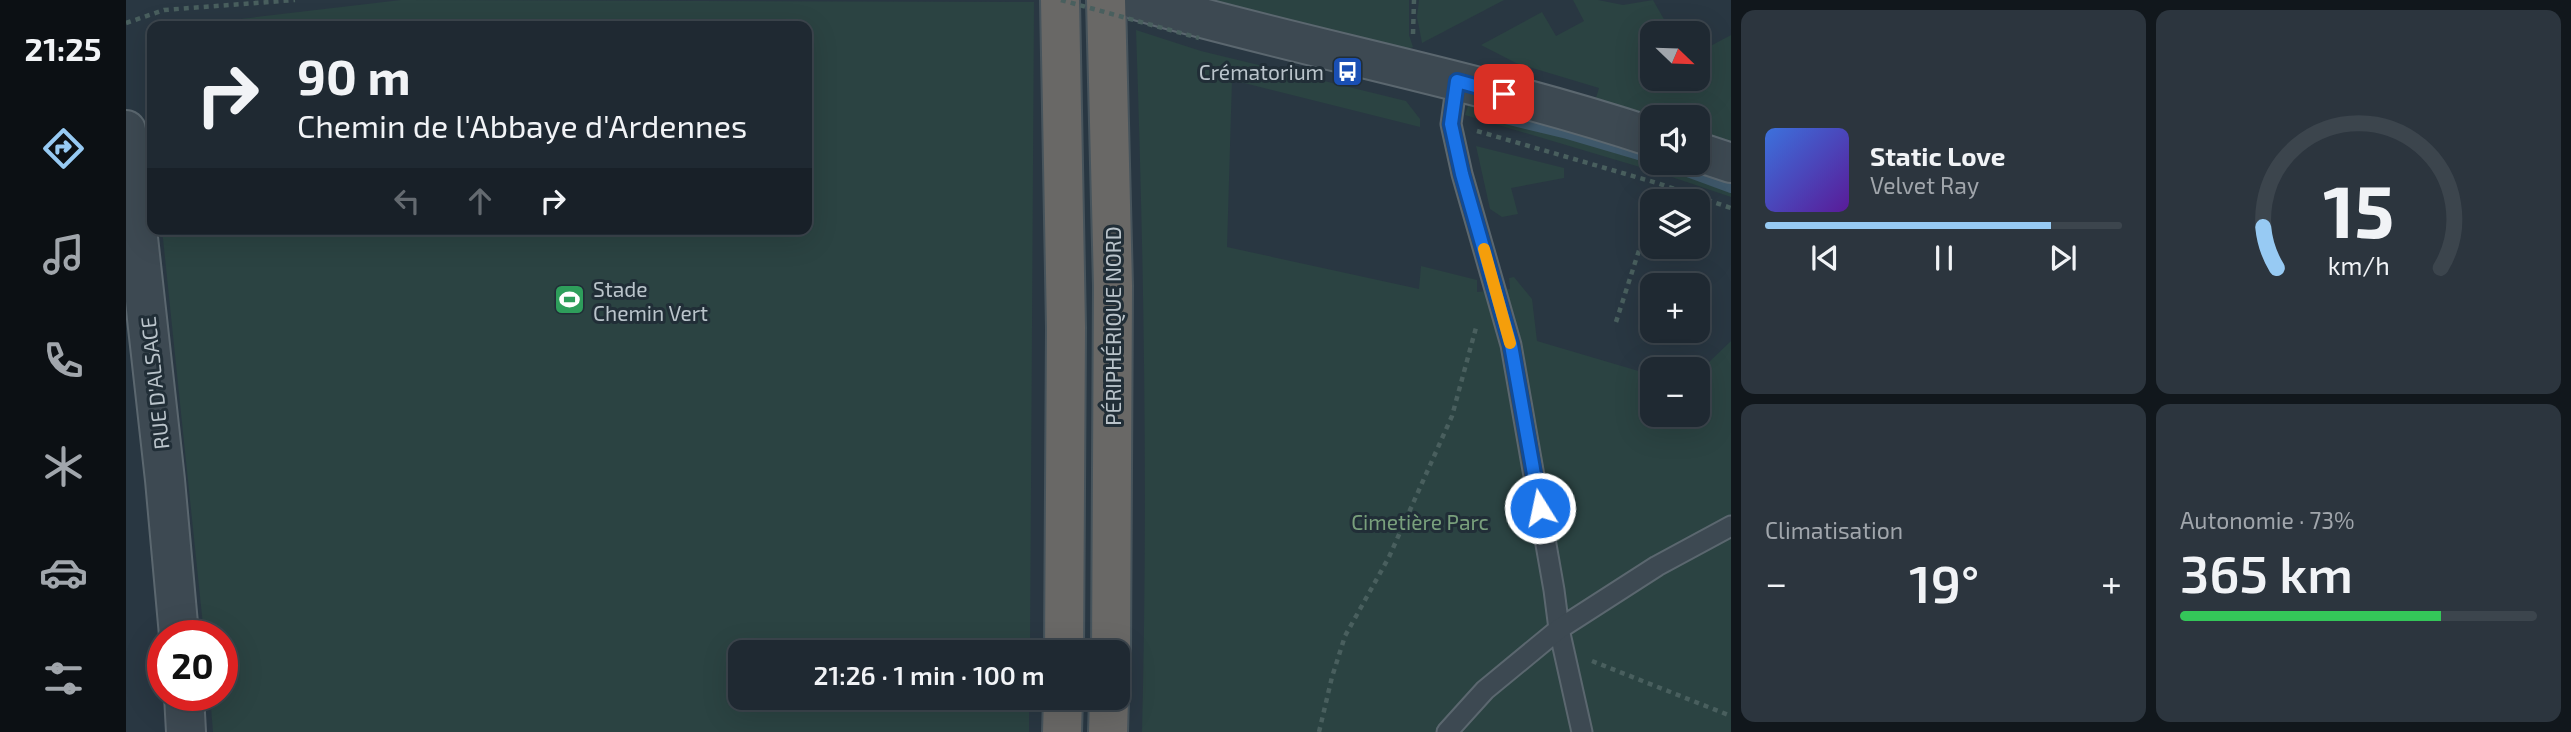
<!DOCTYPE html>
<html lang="fr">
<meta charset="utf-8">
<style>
:root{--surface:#1f2932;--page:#2c353e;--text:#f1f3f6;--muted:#a1a6ac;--line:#3c454d;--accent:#97caf3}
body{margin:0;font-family:"Exo 2",sans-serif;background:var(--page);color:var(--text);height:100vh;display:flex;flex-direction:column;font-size:26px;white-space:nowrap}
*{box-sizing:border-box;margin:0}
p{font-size:23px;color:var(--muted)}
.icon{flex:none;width:38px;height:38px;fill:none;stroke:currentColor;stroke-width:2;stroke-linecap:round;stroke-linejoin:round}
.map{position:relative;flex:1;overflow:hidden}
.side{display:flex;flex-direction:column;gap:10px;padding:10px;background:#11171c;width:840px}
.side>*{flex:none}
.hud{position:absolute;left:21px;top:21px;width:665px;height:214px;border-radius:14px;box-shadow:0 7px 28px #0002,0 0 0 2px var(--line);background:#1f2932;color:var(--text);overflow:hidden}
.needle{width:46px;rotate:113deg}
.fabs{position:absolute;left:1514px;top:21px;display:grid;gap:14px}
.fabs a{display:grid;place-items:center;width:70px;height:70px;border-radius:14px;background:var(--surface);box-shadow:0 7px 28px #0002,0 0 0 2px var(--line);font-size:35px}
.speed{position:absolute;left:21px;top:620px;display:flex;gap:14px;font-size:35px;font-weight:700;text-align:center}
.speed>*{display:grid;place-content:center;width:91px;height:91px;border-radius:50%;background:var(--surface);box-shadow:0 7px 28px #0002,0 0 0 2px var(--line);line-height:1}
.speed .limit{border:10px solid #d22;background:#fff;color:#111}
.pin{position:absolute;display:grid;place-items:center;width:60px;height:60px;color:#fff;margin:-30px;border-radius:14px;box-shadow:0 4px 10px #0006}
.me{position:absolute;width:77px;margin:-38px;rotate:350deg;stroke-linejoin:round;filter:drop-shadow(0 0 5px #0008)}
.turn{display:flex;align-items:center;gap:24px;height:147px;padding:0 35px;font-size:32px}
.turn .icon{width:91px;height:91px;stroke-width:2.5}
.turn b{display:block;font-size:49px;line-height:60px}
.lanes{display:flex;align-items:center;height:66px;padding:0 35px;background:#0003;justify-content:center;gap:35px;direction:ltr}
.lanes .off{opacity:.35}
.big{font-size:52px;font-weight:600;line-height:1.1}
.side .widget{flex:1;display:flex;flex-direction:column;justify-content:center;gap:10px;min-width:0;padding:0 24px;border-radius:14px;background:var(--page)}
.side .dial{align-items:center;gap:0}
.dial svg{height:182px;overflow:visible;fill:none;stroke:var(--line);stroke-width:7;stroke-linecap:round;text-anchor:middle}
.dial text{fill:var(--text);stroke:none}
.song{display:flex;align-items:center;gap:21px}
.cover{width:84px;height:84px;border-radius:10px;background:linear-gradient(135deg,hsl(220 70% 55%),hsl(270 70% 35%))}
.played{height:7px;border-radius:4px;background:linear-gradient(90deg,var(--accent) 80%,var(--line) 80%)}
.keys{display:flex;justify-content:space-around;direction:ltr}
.heat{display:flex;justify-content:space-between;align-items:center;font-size:38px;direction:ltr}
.charge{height:10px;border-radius:5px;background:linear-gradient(90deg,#34c759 73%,var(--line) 0)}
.side .tiles{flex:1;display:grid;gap:10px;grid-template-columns:repeat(2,1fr)}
.trip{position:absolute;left:602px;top:640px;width:402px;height:70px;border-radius:14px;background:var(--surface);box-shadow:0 7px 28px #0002,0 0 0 2px var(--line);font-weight:600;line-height:70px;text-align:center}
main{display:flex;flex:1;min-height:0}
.menu{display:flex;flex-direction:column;width:126px;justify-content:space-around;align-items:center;background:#0c1014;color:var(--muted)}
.menu .icon{width:49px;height:49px}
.menu .active{color:var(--accent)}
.menu b{font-size:32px;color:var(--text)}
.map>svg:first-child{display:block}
.green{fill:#2b4342}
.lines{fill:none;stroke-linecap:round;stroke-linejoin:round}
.stream{stroke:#3f586a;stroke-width:10}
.service-casing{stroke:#5b676f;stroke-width:23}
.minor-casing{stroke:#5b676f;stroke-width:42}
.tertiary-casing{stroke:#5b676f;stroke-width:42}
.trunk-casing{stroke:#47545c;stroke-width:42}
.path{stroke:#495f5e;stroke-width:4.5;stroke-dasharray:5 5;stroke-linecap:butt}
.service{stroke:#3d4952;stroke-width:19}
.minor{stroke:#3d4952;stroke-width:38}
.tertiary{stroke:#3d4952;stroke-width:38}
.trunk{stroke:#696866;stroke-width:38}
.path-bridge{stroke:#495f5e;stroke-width:4.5;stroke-dasharray:5 5;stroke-linecap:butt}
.route-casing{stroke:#114b97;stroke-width:18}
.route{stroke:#1a73e8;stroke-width:12}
.slow{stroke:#f59e0b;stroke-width:12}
.labels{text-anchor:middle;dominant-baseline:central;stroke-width:6;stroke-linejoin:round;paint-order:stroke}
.poi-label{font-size:21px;fill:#bac4cb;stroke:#212e37;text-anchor:end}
.street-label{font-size:21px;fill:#bac4cb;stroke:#212e37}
.park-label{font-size:21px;fill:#79a07c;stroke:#212e37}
</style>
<main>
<nav class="menu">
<b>21:25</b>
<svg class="icon active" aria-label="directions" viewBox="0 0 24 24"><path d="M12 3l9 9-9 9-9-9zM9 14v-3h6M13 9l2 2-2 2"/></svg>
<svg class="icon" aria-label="music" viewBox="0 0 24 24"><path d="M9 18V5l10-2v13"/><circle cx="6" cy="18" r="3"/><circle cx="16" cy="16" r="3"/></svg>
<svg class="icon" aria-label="phone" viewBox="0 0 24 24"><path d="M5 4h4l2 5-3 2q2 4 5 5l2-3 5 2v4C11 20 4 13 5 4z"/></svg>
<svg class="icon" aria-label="climate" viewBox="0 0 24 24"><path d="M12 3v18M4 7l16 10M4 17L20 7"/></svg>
<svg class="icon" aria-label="car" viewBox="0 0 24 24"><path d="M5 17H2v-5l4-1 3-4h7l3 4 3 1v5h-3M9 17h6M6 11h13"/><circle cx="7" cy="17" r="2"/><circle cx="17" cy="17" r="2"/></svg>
<svg class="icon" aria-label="filters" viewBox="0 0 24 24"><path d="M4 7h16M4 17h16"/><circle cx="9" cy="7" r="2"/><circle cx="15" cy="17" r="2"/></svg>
</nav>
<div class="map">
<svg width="1605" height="732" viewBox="0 0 1605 732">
<rect width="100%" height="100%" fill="#293742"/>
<g class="green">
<polygon points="275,0 908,2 904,653 614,653 614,698 903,698 903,732 87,732 84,695 96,695 96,635 78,635 36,229 681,229 681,26 55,26"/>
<polygon points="1077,0 1283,0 1283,35 1287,47 1274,53"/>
<polygon points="1293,0 1378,0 1296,43 1291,17"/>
<polygon points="1447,0 1472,0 1497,5 1527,0 1543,28 1534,33 1526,33 1526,38 1523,40 1526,45 1526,79 1544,79 1548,85 1561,79 1572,79 1572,73 1585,65 1577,50 1605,35 1605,144 1572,133 1572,117 1526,117 1469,101 1473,88 1390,63 1355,45 1416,12 1430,36 1458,21"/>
<path d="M 1010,30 L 1075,51 L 1280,101 L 1294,119 L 1294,127 L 1106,80 L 1101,247 L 1293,289 L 1295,266 L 1351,280 L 1351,292 L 1384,289 L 1383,278 L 1388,277 L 1406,299 L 1411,341 L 1526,375 L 1526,415 L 1572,415 L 1572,389 L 1586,393 L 1581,364 L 1605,341 L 1605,732 L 1016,732 C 1022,498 1018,264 1010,30 Z"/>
<polygon points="1352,103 1526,149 1526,163 1568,163 1605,176 1605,197 1534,173 1339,115 1342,106"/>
<polygon points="1350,146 1438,168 1438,178 1385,188 1392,214 1376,217 1364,209"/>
</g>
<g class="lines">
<g class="stream">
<polyline points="1355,113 1441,134 1526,159"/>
<polyline points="1537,163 1605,188"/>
</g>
<defs>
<g id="service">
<polyline points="1331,81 1325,124 1336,174 1385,345 1428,590 1433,629 1456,732"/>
<polyline points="1321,732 1359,690 1433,629 1531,566 1605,526"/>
</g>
<g id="minor">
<path d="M 1010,0 C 1181,49 1357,81 1526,137"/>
<polyline points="1572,152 1605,163"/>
</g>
<g id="tertiary">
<polyline points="0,130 39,480 53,635"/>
<polyline points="58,695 60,732"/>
</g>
<g id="trunk">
<polyline points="934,0 940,328 938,653"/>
<polyline points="980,0 987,286 985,653"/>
<polyline points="936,732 937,698"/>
<polyline points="982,732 983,698"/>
</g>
</defs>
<use href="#service" class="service-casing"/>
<use href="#minor" class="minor-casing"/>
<use href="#tertiary" class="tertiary-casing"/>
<use href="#trunk" class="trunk-casing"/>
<g class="path">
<polyline points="0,23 38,10 169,0"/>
<polyline points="1287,34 1288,0"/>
<polyline points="1351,131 1531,183 1605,208"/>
<polyline points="1490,322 1516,241"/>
<polyline points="1466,661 1605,716"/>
<polyline points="1193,732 1206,677 1219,636 1263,557 1326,416 1351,324"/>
</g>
<use href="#service" class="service"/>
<use href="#minor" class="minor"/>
<use href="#tertiary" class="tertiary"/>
<use href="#trunk" class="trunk"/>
<polyline class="path-bridge" points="935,0 1073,38"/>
</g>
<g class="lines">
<defs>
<polyline id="route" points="1378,94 1331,81 1325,124 1336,174 1385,345 1414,508"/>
</defs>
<use href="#route" class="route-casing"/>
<use href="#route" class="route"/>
<polyline class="slow" points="1358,249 1384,343"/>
</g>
<defs>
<symbol id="bus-square" viewBox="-11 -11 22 22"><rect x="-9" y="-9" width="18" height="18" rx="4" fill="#1a4fb4" stroke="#212e37"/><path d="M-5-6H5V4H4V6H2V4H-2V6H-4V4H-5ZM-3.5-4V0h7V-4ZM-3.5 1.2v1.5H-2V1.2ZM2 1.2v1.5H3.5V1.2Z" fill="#fff"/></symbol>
<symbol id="stadium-square" viewBox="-11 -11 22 22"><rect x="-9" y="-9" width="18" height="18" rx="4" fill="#2e9e5b" stroke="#212e37"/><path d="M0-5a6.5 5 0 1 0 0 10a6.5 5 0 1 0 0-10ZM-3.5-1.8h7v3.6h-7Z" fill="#fff"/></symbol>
</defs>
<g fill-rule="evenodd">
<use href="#bus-square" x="1204" y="54" width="35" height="35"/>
<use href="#stadium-square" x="426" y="282" width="35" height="35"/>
</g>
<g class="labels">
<g class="poi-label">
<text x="1198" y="71">Crématorium</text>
<text x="467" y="288" text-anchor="start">Stade<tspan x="467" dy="24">Chemin Vert</tspan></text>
</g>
<g class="street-label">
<text transform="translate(986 326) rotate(-90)">PÉRIPHÉRIQUE NORD</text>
<text transform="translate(28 383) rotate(-96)">RUE D'ALSACE</text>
</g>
<g class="park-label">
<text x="1294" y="521">Cimetière Parc</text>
</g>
</g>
</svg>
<div class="fabs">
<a><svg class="needle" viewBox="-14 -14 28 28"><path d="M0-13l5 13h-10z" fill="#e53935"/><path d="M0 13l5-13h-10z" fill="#a1a6ac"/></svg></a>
<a><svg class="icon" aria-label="sound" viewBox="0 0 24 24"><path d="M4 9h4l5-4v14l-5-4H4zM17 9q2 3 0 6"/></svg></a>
<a><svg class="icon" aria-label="layers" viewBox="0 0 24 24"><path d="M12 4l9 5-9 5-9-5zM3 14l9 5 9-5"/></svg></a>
<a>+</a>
<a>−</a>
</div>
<div class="speed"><div class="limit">20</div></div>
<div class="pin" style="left:1378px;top:94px;background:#d93025"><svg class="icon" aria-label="arrive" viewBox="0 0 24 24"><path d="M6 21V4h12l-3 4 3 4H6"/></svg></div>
<svg class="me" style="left:1414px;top:508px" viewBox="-20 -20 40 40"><circle r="17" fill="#1a73e8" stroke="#fff" stroke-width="3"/><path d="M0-11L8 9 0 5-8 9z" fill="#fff"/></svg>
<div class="trip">21:26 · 1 min · 100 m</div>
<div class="hud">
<div class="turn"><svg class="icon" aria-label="right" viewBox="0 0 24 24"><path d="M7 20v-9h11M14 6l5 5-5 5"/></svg><div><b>90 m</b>Chemin de l'Abbaye d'Ardennes</div></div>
<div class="lanes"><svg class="icon off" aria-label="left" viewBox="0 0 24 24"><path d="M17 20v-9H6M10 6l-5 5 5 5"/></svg><svg class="icon off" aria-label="ahead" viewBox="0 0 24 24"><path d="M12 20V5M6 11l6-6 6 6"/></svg><svg class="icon" aria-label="right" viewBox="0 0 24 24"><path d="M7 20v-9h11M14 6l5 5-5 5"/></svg></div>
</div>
</div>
<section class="side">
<div class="tiles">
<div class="widget">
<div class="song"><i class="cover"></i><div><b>Static Love</b><p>Velvet Ray</p></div></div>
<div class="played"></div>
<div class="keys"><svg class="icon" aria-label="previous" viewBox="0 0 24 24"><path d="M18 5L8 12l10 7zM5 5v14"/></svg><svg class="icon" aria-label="pause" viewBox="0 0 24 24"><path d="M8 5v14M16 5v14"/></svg><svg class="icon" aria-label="next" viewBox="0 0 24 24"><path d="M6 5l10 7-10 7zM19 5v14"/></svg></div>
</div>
<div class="widget dial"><svg viewBox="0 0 100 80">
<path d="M14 69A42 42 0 1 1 86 69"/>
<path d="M14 69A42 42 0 0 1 8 51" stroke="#97caf3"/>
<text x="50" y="56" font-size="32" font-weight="700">15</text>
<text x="50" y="72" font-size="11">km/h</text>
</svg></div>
<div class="widget"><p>Climatisation</p>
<div class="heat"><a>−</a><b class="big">19°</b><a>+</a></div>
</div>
<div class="widget"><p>Autonomie · 73%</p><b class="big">365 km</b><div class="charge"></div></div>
</div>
</section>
</main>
